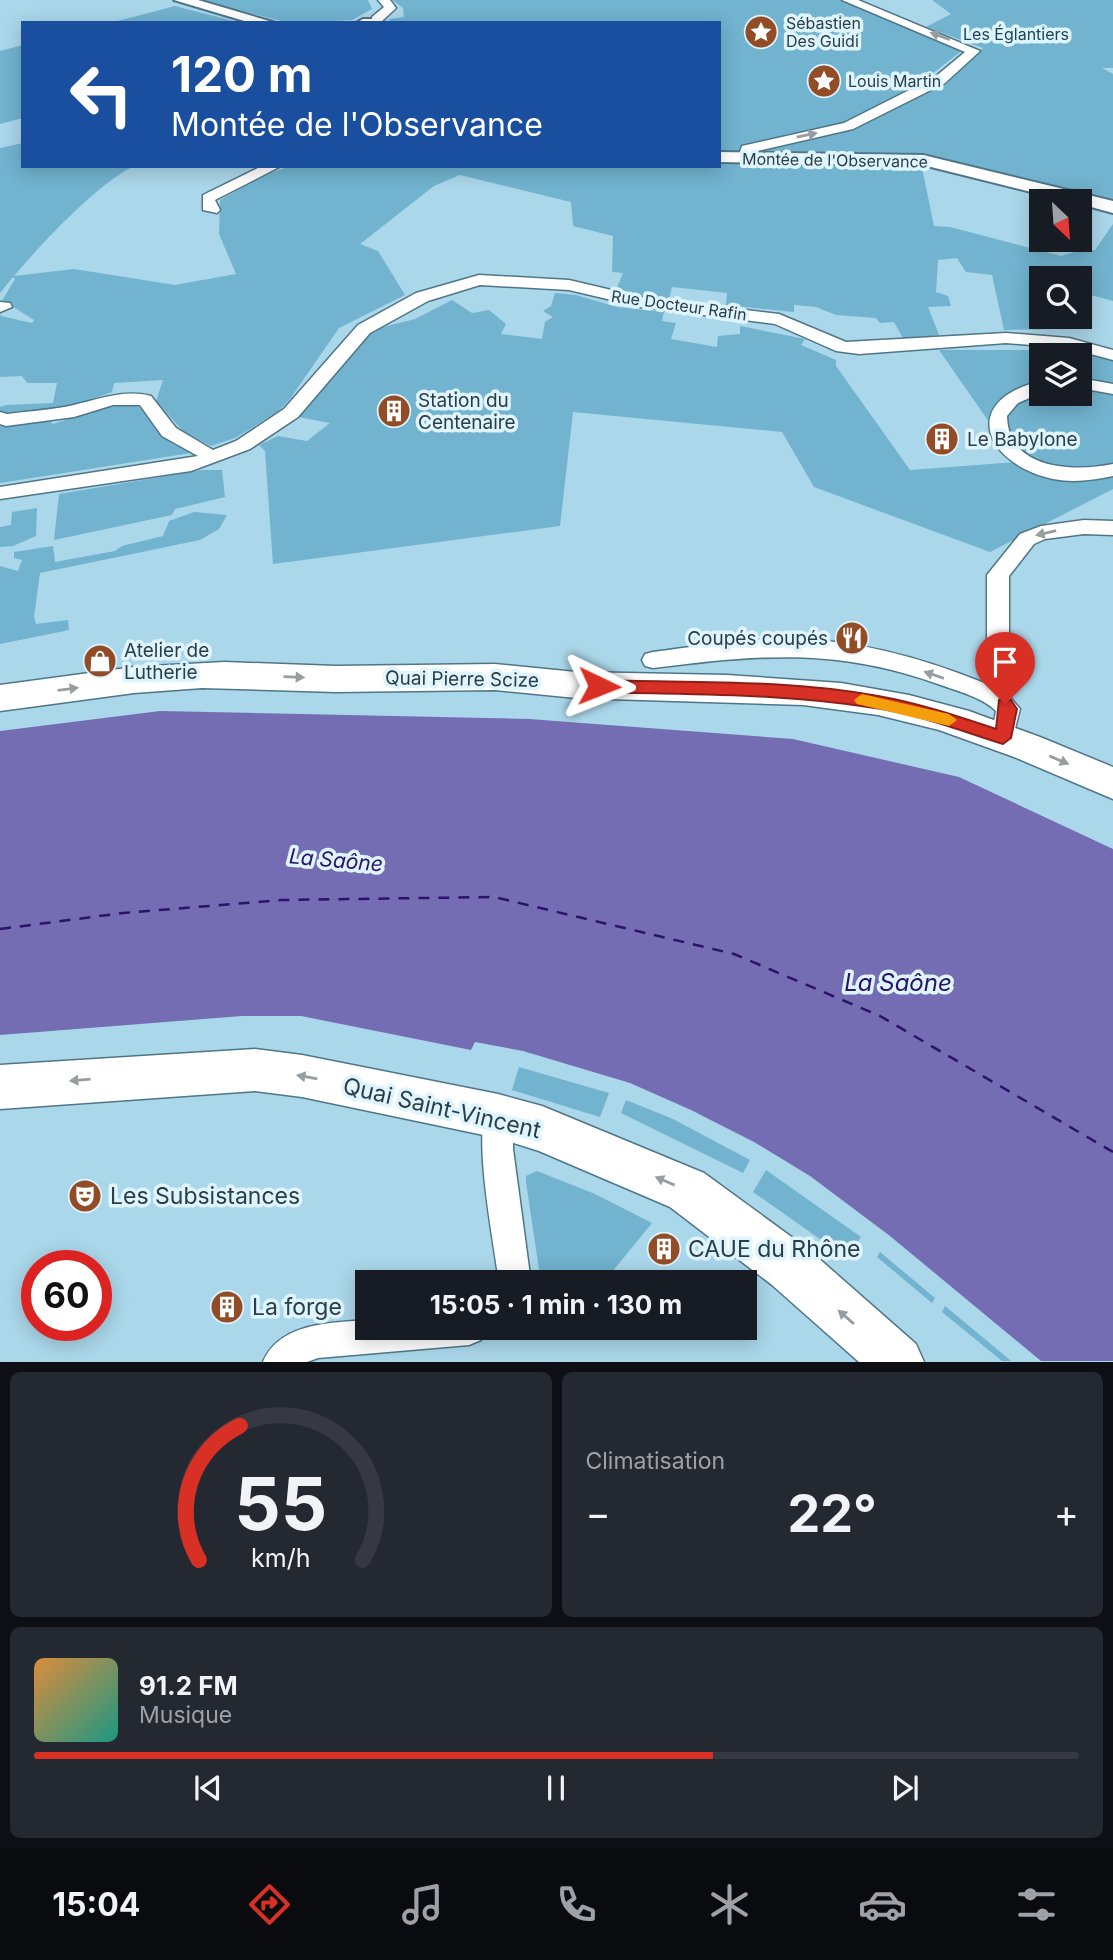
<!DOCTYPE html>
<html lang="fr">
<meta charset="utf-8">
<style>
:root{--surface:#171b24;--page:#242831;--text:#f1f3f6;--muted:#9ea1a6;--line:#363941;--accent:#d93025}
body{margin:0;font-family:Inter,sans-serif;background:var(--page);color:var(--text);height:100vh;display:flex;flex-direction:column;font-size:26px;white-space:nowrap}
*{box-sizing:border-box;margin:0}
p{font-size:23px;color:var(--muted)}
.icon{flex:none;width:38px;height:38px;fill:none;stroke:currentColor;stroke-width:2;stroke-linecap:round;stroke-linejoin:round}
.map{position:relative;height:1362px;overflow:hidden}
.panel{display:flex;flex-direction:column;gap:10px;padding:10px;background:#0d0f14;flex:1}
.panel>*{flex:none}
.top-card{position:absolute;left:21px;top:21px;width:700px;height:147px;border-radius:0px;box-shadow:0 4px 18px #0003;background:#1a4fa0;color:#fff;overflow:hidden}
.needle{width:46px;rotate:155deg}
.controls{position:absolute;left:1029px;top:189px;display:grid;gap:14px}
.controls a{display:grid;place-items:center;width:63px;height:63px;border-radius:0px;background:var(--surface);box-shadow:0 4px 18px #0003;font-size:35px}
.speed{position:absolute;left:21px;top:1250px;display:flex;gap:14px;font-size:35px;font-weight:700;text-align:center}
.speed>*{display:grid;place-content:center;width:91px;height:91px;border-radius:50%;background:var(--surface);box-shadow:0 4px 18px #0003;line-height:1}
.speed .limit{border:10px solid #d22;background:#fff;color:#111}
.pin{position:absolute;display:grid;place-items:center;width:60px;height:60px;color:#fff;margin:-72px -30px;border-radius:50% 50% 50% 0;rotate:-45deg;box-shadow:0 0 7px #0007}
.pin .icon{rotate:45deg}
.me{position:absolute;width:77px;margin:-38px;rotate:92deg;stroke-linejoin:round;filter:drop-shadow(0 0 5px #0008)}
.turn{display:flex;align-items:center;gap:24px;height:147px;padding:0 35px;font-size:32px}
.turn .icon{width:91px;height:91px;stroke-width:2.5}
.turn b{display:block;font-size:49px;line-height:60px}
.big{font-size:52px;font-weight:700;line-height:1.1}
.panel .widget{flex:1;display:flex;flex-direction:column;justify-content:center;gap:10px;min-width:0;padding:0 24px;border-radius:10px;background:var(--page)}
.panel .dial{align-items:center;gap:0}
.dial svg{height:182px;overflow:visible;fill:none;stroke:var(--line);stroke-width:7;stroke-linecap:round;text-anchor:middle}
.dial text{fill:var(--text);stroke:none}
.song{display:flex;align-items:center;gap:21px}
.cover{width:84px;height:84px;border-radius:10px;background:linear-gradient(135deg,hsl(30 70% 55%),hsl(170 70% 35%))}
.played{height:7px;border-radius:4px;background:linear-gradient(90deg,var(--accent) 65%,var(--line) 65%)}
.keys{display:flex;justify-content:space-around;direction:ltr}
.heat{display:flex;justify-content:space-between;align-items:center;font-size:38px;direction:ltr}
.panel .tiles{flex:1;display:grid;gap:10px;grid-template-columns:1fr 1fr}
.widget:last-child{grid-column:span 2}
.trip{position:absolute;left:355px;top:1270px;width:402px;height:70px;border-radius:0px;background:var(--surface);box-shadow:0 4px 18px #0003;font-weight:700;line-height:70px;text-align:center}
.menu{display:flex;height:112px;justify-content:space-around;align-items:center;background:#090b0e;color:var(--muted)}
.menu .icon{width:49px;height:49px}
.menu .selected{color:var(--accent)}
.menu b{font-size:32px;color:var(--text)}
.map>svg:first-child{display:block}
.green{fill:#72b3cf;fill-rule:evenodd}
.water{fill:#746db4}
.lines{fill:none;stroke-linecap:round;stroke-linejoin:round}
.ferry{stroke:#2c136a;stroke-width:2.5;stroke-dasharray:11 9;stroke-linecap:butt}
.minor-casing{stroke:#4e7688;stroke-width:3}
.tertiary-casing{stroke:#4e7688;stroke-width:4}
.primary-casing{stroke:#4e7688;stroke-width:3}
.minor{fill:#fff;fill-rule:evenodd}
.tertiary{fill:#fff;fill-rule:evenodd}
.primary{fill:#fff;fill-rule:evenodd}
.oneway{fill:#969ea2}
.route{fill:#d93025;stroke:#8d1f18;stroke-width:2}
.slow{fill:#f59e0b}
.labels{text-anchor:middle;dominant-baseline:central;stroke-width:7;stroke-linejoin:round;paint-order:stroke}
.far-poi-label{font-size:16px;fill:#2c3e45;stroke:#def4fe;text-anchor:start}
.far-park-label{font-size:16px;fill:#1a4556;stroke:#def4fe}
.far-street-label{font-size:16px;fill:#2c3e45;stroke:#def4fe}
.poi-label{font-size:19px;fill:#2c3e45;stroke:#def4fe;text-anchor:start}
.street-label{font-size:19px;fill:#2c3e45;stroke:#def4fe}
.water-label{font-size:21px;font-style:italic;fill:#2c136a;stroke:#def4fe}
.near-street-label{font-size:23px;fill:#2c3e45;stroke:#def4fe}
.near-poi-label{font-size:23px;fill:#2c3e45;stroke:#def4fe;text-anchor:start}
.near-water-label{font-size:24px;font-style:italic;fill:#2c136a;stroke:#def4fe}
</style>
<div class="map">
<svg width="1113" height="1362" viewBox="0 0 1113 1362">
<rect width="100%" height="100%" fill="#abd7ea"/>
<g class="green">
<polygon points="199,0 368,0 372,9 352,20 289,23"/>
<path d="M 392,0 L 842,0 L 964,49 L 928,77 L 947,83 L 983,48 L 926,27 L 951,14 L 932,0 L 1113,0 L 1113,68 L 1102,68 L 1113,74 L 1113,201 L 920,158 L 934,226 L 950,227 L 1061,256 L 1081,250 L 1095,250 L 1113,224 L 1113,301 L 1080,292 L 1080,278 L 1041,278 L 1041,317 L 1054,317 L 1052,329 L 1004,330 L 992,275 L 966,272 L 957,258 L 938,260 L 936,292 L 948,296 L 951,306 L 928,307 L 939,335 L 904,340 L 894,322 L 880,323 L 876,318 L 836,315 L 816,307 L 794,305 L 794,312 L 726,305 L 727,293 L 672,287 L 669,299 L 615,292 L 623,273 L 612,272 L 613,236 L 573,226 L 571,202 L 460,175 L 434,186 L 360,244 L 378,251 L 405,295 L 339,328 L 290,399 L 278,412 L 235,438 L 211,446 L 183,431 L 156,401 L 163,380 L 114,383 L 112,392 C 84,402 28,424 0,412 L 0,407 L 6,405 L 53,403 L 57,383 L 27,383 L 22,376 L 0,377 L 0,312 L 1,316 L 32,323 L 34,320 L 7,303 L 0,304 L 15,279 L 13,277 L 0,293 L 0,148 L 23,143 L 23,166 L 134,166 C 98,183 40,245 14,276 L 74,269 L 175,285 L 236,274 L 219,234 L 220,200 L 268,173 L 292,166 L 719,166 L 719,23 L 391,23 L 389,19 L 404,17 L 403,8 Z"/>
<polygon points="175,6 241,23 110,23"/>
<polygon points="23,45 23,118 0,124 0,51"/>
<path d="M 555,293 L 576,295 L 617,307 L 664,312 L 662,321 L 676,323 L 671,339 L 717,347 L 718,336 L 740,334 L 740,326 L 805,339 L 801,345 L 836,360 L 836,366 L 910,470 L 1017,462 L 939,350 L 1113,350 L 1113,489 L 990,552 L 814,487 L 782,432 L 573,412 L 560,526 L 273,564 L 265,451 L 259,445 L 278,436 L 307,441 L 330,423 L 298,417 L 367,331 L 415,319 L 452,300 L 472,313 L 489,310 L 506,324 L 501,334 L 542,339 L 545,322 L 553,317 L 543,311 L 551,306 ZM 1041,355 L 1080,355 L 1080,394 L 1041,394 Z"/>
<path d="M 128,404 C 151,407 149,422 162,436 C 169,443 182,448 191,453 L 0,483 L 0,422 L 47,419 L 53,424 L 95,410 Z"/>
<polygon points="203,470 222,470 225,497 175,509 172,515 54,540 59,494"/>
<polygon points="37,508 36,536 13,546 0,547 0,527 11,525 12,512"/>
<polygon points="194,512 227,515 219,529 200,540 40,573 34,617 36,624 68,620 69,630 0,644 0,566 18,571 22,560 14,558 14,552 53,546 55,562 115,551 122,546 163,536 169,521"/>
<polygon points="519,1067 609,1093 600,1117 512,1090"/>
<polygon points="626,1100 673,1119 750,1160 743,1173 621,1113"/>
<polygon points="766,1170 861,1237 847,1258 753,1192"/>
<polygon points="537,1171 595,1194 652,1223 603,1283 541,1283 526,1182 526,1176"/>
<polygon points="880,1252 935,1298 932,1303 877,1257"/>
<polygon points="945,1306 1010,1360 1011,1361 1002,1361 942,1312"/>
</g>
<polygon class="water" points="160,711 529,719 793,739 959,777 1113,849 1113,1361 1041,1361 890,1236 810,1176 754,1142 691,1110 630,1083 523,1051 475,1042 471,1050 301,1016 242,1016 0,1035 0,731"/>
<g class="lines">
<polyline class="ferry" points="0,929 123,913 282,900 494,897 734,954 880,1016 1113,1152"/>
<defs>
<g id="minor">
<polygon points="378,0 390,0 396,8 380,23 372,23 372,17 384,7"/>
<polygon points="842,0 858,0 980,51 945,83 853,129 753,152 750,161 740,161 738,158 742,146 844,123 935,77 965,52"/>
<polygon points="262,166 281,166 215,200 220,210 217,213 203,210 203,195"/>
<path d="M 479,275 L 569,280 L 641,297 L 779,314 L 846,342 L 1006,333 L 1069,338 L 1113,350 L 1113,360 L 1068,348 L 1006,343 L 859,354 L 836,351 L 775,324 L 641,307 L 569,290 L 480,285 L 428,301 L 370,333 L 298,417 L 250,449 L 191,471 L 0,499 L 0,487 L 198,456 L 162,436 L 140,405 L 113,405 L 74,417 L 6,426 L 0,424 L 0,412 L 7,414 C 29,411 53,410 74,405 C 100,399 124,389 151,396 L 176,428 L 213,450 L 236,441 L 284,409 L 358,325 L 416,293 Z"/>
<polygon points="0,302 10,303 12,307 0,312"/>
<polygon points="1080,378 1113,384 1113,394 1080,388"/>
<path d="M 1041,381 L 1041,393 L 1018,403 L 1007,416 C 1008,470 1073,472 1113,464 L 1113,476 C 1093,480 1074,483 1053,479 C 985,464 958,401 1041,381 Z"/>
<path d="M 1084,520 L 1113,521 L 1113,535 L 1084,534 L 1045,539 L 1034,544 L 1009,576 L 1009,696 L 1020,709 L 1011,744 L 1003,747 L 995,744 L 991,738 L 996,711 C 982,697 957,691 938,684 C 835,647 759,655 653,668 L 645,666 L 642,660 L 645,654 L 653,652 C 699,646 746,638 793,639 C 860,640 925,659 987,684 L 987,575 L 1020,534 L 1041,526 Z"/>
<path d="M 498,1102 L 509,1106 L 513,1116 L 513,1149 L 531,1283 L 499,1283 C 494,1242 473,1141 487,1106 Z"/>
<path d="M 368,1320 L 368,1328 L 485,1328 L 481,1340 L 469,1345 L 318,1358 L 307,1362 L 263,1362 C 280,1322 331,1323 368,1320 Z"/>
</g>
<g id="tertiary">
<polygon points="174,0 198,0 276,23 251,23"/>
<polygon points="363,19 378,19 385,23 356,23"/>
<polygon points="719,152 923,155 1113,201 1113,213 1080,204 1080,201 1067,201 923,165 719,162"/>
</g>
<g id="primary">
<polygon points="224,662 336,666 495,664 576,672 727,675 841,683 909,695 969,711 1040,737 1113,767 1113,799 1014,757 939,730 878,715 803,705 576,698 495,690 336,692 202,688 134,693 0,711 0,685 134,667"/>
<polygon points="255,1049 302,1055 498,1094 542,1106 704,1173 808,1249 916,1344 924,1362 859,1362 772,1285 670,1207 539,1151 498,1138 302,1097 255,1091 0,1109 0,1065"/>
</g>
</defs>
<use href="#minor" class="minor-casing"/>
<use href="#tertiary" class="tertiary-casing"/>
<use href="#primary" class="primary-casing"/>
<use href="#minor" class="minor"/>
<use href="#tertiary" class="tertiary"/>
<use href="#primary" class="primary"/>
</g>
<defs><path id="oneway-solid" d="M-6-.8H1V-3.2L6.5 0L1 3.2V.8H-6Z" transform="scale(1.75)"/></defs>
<g class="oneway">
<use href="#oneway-solid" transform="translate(940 36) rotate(-159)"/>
<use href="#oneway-solid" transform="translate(807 135) rotate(-12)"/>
<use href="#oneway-solid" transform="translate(1046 533) rotate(167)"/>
<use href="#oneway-solid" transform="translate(934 675) rotate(-161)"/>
<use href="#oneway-solid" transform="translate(294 677) rotate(2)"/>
<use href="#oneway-solid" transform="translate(68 689) rotate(-7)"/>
<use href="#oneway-solid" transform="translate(1059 760) rotate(23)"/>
<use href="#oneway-solid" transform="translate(307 1077) rotate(-170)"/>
<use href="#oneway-solid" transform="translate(80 1080) rotate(175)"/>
<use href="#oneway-solid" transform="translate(665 1181) rotate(-157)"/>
<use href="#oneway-solid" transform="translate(846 1317) rotate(-139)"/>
</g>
<path class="route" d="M 599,680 C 691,683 786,679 878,696 C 918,703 957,716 996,729 L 999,700 L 1011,700 L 1017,709 L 1011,738 L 1003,744 C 961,731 919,714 875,708 C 784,693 691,695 599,692 L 591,686 Z"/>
<polygon class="slow" points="862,694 949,714 957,720 949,726 857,704 854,700"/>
<defs>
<symbol id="sight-disc" viewBox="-11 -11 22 22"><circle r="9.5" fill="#934d26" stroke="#def4fe"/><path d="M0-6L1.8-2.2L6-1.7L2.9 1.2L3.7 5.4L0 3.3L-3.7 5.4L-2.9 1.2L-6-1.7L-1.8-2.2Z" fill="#fff"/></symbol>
<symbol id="building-disc" viewBox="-11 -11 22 22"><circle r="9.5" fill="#934d26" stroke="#def4fe"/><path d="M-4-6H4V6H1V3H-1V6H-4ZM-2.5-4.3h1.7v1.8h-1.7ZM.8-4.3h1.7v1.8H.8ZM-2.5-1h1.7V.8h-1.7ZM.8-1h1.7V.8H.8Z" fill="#fff"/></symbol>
<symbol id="restaurant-disc" viewBox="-11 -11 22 22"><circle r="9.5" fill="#934d26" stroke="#def4fe"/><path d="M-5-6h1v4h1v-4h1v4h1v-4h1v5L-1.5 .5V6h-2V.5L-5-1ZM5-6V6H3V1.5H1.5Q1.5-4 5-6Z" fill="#fff"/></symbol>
<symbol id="shop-disc" viewBox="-11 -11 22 22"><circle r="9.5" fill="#934d26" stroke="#def4fe"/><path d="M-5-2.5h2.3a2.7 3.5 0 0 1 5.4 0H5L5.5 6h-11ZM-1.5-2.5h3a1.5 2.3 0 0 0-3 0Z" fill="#fff"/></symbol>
<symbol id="theatre-disc" viewBox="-11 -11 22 22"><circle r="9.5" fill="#934d26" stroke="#def4fe"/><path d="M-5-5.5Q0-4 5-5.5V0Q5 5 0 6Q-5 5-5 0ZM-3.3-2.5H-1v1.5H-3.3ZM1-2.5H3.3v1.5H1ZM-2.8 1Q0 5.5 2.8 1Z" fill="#fff"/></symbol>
</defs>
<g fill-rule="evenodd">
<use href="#sight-disc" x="742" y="13" width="38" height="38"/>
<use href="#sight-disc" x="805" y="62" width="38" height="38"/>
<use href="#building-disc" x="375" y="392" width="38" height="38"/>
<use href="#building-disc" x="923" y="420" width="38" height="38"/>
<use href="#restaurant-disc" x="833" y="619" width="38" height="38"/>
<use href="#shop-disc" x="81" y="642" width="38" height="38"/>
<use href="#theatre-disc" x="66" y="1177" width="38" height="38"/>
<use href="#building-disc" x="645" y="1230" width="38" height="38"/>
<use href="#building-disc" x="208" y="1288" width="38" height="38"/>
</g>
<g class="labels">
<g class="far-poi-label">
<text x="786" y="23">Sébastien<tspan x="786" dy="18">Des Guidi</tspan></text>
<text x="848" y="81">Louis Martin</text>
</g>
<g class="far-park-label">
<text x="1016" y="34">Les Églantiers</text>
</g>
<g class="far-street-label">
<text transform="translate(835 160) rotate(1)">Montée de l'Observance</text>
<text transform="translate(679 305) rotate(8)">Rue Docteur Rafin</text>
</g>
<g class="poi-label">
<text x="418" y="400">Station du<tspan x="418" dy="22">Centenaire</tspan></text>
<text x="967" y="439">Le Babylone</text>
<text x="828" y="638" text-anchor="end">Coupés coupés</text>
<text x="124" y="650">Atelier de<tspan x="124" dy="22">Lutherie</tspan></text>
</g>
<g class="street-label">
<text transform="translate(462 679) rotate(1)">Quai Pierre Scize</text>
</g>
<g class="water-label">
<text transform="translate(336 860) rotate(5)">La Saône</text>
</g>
<g class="near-street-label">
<text transform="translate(442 1108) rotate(13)">Quai Saint-Vincent</text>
</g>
<g class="near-poi-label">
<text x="110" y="1196">Les Subsistances</text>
<text x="688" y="1249">CAUE du Rhône</text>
<text x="252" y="1307">La forge</text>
</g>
<g class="near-water-label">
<text x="898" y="982">La Saône</text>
</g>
</g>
</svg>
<div class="controls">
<a><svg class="needle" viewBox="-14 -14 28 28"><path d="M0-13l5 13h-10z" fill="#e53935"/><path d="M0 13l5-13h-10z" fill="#9ea1a6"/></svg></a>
<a><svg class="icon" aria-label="search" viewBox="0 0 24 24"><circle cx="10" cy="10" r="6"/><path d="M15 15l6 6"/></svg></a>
<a><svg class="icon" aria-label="layers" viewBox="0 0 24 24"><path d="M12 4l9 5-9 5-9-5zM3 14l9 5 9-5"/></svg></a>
</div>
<div class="speed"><div class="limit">60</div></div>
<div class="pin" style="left:1005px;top:704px;background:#d93025"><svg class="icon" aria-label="arrive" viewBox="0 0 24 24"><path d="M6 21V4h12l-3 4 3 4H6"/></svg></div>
<svg class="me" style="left:599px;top:686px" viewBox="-20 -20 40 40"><path d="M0-17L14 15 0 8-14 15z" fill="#d93025" stroke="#fff" stroke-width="4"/></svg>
<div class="trip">15:05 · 1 min · 130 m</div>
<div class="top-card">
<div class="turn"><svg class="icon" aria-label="left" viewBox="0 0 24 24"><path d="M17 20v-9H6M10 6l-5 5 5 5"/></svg><div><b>120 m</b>Montée de l'Observance</div></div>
</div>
</div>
<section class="panel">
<div class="tiles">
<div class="widget dial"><svg viewBox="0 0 100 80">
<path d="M14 69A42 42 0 1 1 86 69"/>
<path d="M14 69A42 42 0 0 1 32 10" stroke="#d93025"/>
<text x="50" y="56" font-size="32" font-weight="700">55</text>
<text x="50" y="72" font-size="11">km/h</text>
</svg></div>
<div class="widget"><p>Climatisation</p>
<div class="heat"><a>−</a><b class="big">22°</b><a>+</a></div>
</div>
<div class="widget">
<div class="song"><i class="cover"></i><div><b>91.2 FM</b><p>Musique</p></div></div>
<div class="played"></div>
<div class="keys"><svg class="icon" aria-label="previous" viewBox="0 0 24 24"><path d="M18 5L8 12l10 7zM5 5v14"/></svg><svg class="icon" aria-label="pause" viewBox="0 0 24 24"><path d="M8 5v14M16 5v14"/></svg><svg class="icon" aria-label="next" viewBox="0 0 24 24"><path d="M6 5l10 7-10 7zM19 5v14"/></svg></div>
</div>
</div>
</section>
<nav class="menu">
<b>15:04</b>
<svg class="icon selected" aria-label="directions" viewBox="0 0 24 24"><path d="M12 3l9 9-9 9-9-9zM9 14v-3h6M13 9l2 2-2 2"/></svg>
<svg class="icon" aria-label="music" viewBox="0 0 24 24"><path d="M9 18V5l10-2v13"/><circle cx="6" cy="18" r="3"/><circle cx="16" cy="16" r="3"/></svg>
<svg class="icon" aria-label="phone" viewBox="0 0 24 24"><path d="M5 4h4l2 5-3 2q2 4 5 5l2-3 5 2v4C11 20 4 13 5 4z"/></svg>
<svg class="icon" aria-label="climate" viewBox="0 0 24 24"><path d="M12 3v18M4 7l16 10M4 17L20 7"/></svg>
<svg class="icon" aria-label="car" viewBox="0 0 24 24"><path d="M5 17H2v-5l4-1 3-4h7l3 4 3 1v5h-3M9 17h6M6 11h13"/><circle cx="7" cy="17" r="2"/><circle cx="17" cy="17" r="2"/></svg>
<svg class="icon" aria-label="filters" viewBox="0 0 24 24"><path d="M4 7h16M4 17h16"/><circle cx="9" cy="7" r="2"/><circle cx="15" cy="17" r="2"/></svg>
</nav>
